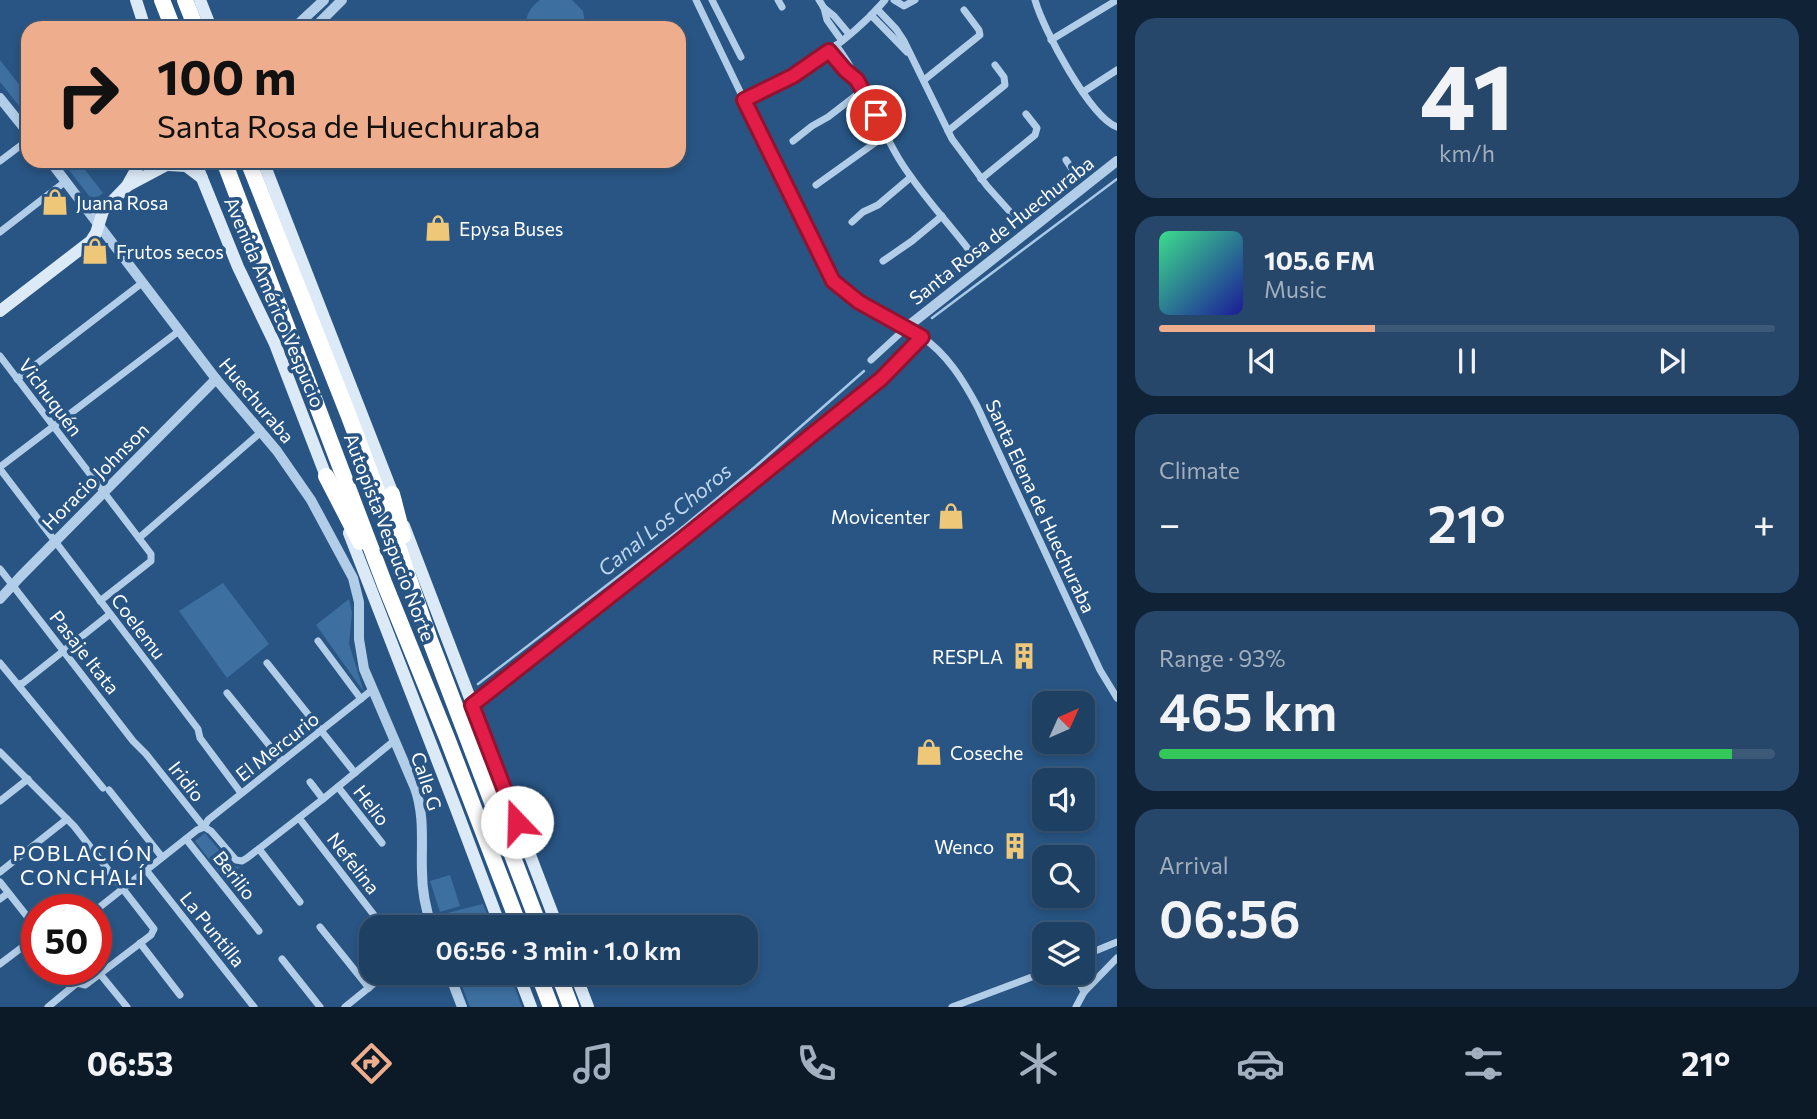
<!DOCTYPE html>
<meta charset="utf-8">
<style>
:root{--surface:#1e4063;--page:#264769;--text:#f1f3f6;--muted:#a1afbe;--line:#3c5978;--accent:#eead8d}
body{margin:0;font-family:Commissioner,sans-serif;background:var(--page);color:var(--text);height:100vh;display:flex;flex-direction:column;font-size:26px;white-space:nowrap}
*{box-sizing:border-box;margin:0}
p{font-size:23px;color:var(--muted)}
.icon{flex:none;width:38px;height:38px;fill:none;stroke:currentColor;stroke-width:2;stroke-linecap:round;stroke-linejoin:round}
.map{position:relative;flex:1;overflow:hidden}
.drawer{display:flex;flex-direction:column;gap:18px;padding:18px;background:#102336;width:700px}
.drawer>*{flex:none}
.banner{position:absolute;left:21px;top:21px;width:665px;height:147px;border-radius:21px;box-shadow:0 4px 10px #0003,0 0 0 2px var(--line);background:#eead8d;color:#111;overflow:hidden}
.needle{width:46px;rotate:45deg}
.fabs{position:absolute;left:1032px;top:691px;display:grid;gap:14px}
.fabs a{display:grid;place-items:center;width:63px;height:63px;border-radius:14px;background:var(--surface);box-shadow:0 4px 10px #0003,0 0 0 2px var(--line);font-size:35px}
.speed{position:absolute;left:21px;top:894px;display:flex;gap:14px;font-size:35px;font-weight:700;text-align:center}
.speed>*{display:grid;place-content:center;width:91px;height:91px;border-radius:50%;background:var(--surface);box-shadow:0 4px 10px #0003,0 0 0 2px var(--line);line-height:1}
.speed .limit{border:10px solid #d22;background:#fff;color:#111}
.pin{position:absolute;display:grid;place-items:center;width:60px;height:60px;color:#fff;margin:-30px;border:4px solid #fff;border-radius:50%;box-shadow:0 2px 7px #0007}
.me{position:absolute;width:77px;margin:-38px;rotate:339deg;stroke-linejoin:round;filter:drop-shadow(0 0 5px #0008)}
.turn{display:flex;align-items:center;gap:24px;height:147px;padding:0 21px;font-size:32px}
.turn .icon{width:91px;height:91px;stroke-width:2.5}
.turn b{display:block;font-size:49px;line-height:60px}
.big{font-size:52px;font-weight:600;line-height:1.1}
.drawer .widget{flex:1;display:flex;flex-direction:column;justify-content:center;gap:10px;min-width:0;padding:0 24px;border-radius:21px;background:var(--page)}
.drawer .dial{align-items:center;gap:0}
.dial b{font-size:91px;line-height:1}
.song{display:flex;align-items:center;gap:21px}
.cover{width:84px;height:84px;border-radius:10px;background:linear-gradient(135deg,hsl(150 70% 55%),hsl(240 70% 35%))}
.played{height:7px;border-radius:4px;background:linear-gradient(90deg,var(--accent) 35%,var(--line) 35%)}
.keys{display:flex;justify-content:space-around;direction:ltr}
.heat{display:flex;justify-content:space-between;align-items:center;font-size:38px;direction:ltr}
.charge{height:10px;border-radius:5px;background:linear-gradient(90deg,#34c759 93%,var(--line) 0)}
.trip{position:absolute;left:359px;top:915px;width:399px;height:70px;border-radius:21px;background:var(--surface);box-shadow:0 4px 10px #0003,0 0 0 2px var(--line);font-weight:600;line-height:70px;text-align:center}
.menu{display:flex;height:112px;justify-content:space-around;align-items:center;background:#0c1a28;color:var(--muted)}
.menu .icon{width:49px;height:49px}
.menu .on{color:var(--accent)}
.menu b{font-size:32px;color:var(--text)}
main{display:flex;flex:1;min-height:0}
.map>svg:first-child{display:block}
.green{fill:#3d6fa0}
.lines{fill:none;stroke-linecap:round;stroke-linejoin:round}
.stream{stroke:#a7c8e7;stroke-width:2.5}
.minor{stroke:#b2cde7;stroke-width:7}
.tertiary{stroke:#b2cde7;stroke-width:10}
.secondary{stroke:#dce9f6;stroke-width:12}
.motorway{stroke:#fff;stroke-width:16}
.route-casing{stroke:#92132f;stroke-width:18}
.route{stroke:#e11d48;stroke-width:12}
.labels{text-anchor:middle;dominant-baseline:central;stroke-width:7;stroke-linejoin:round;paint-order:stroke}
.poi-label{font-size:19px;fill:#fff;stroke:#285584;text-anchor:start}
.street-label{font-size:19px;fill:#fff;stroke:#285584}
.water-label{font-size:21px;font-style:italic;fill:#bed6ee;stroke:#285584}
.neighbourhood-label{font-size:21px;letter-spacing:2px;fill:#fff;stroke:#285584}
</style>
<main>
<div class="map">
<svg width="1117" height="1007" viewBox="0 0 1117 1007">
<rect width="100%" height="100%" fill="#285584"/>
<g class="green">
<path d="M 540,0 L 572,0 L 583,11 L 586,28 L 526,28 C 525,16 530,7 540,0 Z"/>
<polygon points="0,60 28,96 28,117 0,82"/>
<polygon points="62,161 78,161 103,193 93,201"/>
<polygon points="223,583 269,644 227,678 179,611"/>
<polygon points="349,599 352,613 349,644 364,692 316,625"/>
<polygon points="205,833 232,866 240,867 225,880 195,841"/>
<polygon points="450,875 460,906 440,912 430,881"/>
<polygon points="483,904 492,927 440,927 435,916"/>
<polygon points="457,973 509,973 522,1007 470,1007"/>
</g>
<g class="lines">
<g class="stream">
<polyline points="932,318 1117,179"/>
<polyline points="478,684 684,526 756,466 864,371"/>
</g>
<g class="minor">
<path d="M 696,0 L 819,256 C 823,264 827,273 832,280 C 846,298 886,319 907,327 L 871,360"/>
<polyline points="712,0 741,57"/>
<polyline points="778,0 782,7"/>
<polyline points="819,0 824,8 827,20 842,41"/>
<polyline points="894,0 904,6 915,0"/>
<path d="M 1035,0 C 1043,29 1090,117 1117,127"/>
<polyline points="824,8 834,16 849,34"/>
<polyline points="877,9 896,29 904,41 952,139 987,186 1012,214 1018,217 1025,215 1071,177 1074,172 1066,160"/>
<polyline points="871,15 907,52"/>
<polyline points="1051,40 1117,0"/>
<path d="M 836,45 C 862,80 877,122 899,159 C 919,192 946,220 969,250 L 967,259 L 922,296"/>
<polyline points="829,51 845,70 856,79"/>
<polyline points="924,80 980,35 979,30 964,10"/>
<polyline points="1083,92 1117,70"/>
<path d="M 744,100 C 795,75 847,45 885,0"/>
<polyline points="948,131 1005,85 1004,77 995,65"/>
<polyline points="793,141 812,126 828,117 863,90"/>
<polyline points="0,161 28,140"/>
<polyline points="981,179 1035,135 1037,128 1026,114"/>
<polyline points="816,185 886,135"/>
<polyline points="852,222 863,212 878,205 911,177"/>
<polyline points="0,232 66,181"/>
<polyline points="883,261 912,241 942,216"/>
<path d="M 922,337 C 947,354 963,380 977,406 L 1100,670 L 1117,698"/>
<polyline points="0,356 151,554 151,561 100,601"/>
<polyline points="17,379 142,283"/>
<polyline points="0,467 179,331"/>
<polyline points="0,469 198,729 200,738 241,793"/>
<polyline points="139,538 261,432"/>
<polyline points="0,569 133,741 146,754 204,827 211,831 236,860 242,861 247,858 323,799 395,740"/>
<polyline points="318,641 361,699"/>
<polyline points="0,663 103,788"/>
<polyline points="267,663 355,773"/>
<polyline points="19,684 23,683 110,614"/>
<polyline points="227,693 282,761"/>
<polyline points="0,752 74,826 154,929 151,935 88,983 85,985 77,983"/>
<polyline points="310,782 323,799"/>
<polyline points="338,787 382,843"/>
<polyline points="109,790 162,857"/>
<polyline points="0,801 28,779"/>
<polyline points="299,818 384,928"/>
<polyline points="186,839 259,931"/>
<polyline points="259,849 300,902"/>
<polyline points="146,870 254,1007"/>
<polyline points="0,872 67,819"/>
<polyline points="0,882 37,929"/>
<polyline points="0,899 8,893"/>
<polyline points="96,910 197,830 204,827 208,820 372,690"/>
<polyline points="320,927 369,988"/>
<polyline points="140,943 180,995"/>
<polyline points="1083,956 1117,942"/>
<polyline points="282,959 320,1007"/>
<polyline points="0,964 37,936"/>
<polyline points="68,970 77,983"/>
<polyline points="1070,973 1078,980 1084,992"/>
<polyline points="100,974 127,1007"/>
<polyline points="48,1007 77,983"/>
<polyline points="345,1007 387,973"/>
<polyline points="952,1007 1045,972"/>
<polyline points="1076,1007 1084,992 1117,958"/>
</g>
<g class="tertiary">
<polyline points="294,28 324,0"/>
<polyline points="314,28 342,0"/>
<polyline points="0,98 28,133"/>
<path d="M 50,161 L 216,379 L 277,451 L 311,500 L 353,578 L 359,602 L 359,639 L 364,669 L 415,788 C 425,816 421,844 422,872 C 422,891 426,910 432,928"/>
<polyline points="0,599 20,577 216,379"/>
<polyline points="472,705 680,541 881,379 922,337 907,327 1117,161"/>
<polyline points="449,973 462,1007"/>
</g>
<g class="secondary">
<polyline points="136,0 145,28"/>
<polyline points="200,0 211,28"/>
<polyline points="195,161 238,267 275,344 329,484"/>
<polyline points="263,161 396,502"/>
<polyline points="168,165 186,166 202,178"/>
<polyline points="127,186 174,161"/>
<polyline points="0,311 91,241 96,233 103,211 127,186 141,161"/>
<polyline points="404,526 558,928"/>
<polyline points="349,533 455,806 501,928"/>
<polyline points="518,973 531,1007"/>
<polyline points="575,973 588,1007"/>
</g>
<g class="motorway">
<polyline points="162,0 173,28"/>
<polyline points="185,0 196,28"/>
<polyline points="224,161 385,585 447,738 520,928"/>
<polyline points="248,161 348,414 399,549 430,640 540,928"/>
<polyline points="326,476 360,542"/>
<polyline points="392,494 403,536"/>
<polyline points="538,973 551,1007"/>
<polyline points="558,973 571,1007"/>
</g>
</g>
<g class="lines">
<defs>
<polyline id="route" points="517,822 472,705 680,541 881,379 922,337 859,302 833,281 744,100 793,76 829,51 845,70 857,80 876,115"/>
</defs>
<use href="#route" class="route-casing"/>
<use href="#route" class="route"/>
</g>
<defs>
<symbol id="shop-bare" viewBox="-9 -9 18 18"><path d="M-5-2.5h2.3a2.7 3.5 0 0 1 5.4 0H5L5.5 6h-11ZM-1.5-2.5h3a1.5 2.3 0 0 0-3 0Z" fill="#eec779" stroke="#285584" stroke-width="2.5" paint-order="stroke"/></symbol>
<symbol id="building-bare" viewBox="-9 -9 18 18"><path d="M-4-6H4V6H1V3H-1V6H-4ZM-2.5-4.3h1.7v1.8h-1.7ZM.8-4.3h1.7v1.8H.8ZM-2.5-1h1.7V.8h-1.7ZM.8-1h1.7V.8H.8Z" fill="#eec779" stroke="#285584" stroke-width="2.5" paint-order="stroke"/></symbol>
</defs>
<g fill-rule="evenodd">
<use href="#shop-bare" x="36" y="183" width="38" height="38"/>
<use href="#shop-bare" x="419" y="209" width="38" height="38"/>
<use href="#shop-bare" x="76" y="232" width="38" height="38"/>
<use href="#shop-bare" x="932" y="497" width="38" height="38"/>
<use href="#building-bare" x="1005" y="637" width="38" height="38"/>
<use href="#shop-bare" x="910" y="733" width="38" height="38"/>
<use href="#building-bare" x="996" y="827" width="38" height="38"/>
</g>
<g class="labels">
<g class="poi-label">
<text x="76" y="202">Juana Rosa</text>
<text x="459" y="228">Epysa Buses</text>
<text x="116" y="251">Frutos secos</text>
<text x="930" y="516" text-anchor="end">Movicenter</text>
<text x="1003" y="656" text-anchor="end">RESPLA</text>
<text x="950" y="752">Coseche</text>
<text x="994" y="846" text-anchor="end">Wenco</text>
</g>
<g class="street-label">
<text transform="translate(1001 230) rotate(-38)">Santa Rosa de Huechuraba</text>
<text transform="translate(275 302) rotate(67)">Avenida Américo Vespucio</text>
<text transform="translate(51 397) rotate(53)">Vichuquén</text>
<text transform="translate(257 400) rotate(50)">Huechuraba</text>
<text transform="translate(95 476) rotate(-45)">Horacio Johnson</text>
<text transform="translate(1041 506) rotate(65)">Santa Elena de Huechuraba</text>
<text transform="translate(390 537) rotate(69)">Autopista Vespucio Norte</text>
<text transform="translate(139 626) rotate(53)">Coelemu</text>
<text transform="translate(85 652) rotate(52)">Pasaje Itata</text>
<text transform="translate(277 746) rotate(-38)">El Mercurio</text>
<text transform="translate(187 781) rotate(52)">Iridio</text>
<text transform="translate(427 781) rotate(72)">Calle G</text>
<text transform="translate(372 805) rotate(52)">Helio</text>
<text transform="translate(354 863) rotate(52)">Nefelina</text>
<text transform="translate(235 875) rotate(52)">Berilio</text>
<text transform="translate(213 929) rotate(51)">La Puntilla</text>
</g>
<g class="water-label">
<text transform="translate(664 519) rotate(-39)">Canal Los Choros</text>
</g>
<g class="neighbourhood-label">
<text x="83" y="852">POBLACIÓN<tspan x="83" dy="24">CONCHALÍ</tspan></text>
</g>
</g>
</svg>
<div class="fabs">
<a><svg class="needle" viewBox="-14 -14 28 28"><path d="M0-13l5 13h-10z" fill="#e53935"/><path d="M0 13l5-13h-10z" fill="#a1afbe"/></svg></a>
<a><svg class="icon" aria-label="sound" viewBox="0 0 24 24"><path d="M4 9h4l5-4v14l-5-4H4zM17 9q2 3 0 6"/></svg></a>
<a><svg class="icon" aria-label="search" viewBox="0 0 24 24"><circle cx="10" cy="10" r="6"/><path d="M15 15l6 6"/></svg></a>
<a><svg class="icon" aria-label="layers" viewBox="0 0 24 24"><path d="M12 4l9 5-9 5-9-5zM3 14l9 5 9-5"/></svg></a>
</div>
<div class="speed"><div class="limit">50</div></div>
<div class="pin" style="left:876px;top:115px;background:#d93025"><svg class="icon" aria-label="arrive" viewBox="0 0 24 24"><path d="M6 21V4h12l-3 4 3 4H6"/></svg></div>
<svg class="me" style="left:517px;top:822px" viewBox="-20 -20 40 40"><circle r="19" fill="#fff"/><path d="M0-13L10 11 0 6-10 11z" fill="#e11d48"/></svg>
<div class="trip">06:56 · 3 min · 1.0 km</div>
<div class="banner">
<div class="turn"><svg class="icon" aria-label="right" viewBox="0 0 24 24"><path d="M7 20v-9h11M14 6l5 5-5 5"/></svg><div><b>100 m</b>Santa Rosa de Huechuraba</div></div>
</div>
</div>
<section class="drawer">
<div class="widget dial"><b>41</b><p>km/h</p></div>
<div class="widget">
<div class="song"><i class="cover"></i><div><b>105.6 FM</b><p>Music</p></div></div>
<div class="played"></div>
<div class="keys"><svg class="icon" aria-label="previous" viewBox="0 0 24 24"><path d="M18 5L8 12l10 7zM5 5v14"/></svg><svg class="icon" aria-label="pause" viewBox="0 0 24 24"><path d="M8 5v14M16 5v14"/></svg><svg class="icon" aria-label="next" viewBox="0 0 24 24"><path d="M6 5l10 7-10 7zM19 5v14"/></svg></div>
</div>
<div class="widget"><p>Climate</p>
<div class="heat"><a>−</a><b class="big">21°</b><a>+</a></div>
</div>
<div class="widget"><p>Range · 93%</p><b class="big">465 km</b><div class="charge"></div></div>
<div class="widget"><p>Arrival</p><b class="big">06:56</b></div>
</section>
</main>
<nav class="menu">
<b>06:53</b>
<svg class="icon on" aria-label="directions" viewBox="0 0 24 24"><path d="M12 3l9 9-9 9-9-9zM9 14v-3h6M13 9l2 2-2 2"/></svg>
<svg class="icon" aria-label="music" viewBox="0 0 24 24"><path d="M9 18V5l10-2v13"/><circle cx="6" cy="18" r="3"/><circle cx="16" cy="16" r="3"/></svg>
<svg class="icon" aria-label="phone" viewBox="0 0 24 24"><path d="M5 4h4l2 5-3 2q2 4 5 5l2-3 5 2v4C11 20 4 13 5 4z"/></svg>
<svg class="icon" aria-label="climate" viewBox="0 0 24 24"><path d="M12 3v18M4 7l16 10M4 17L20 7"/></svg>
<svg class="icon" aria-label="car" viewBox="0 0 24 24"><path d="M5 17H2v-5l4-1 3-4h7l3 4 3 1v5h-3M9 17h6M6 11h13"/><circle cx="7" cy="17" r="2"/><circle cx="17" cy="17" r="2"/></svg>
<svg class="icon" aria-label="filters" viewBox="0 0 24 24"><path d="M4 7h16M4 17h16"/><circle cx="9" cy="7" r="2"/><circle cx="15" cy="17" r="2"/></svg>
<b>21°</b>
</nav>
